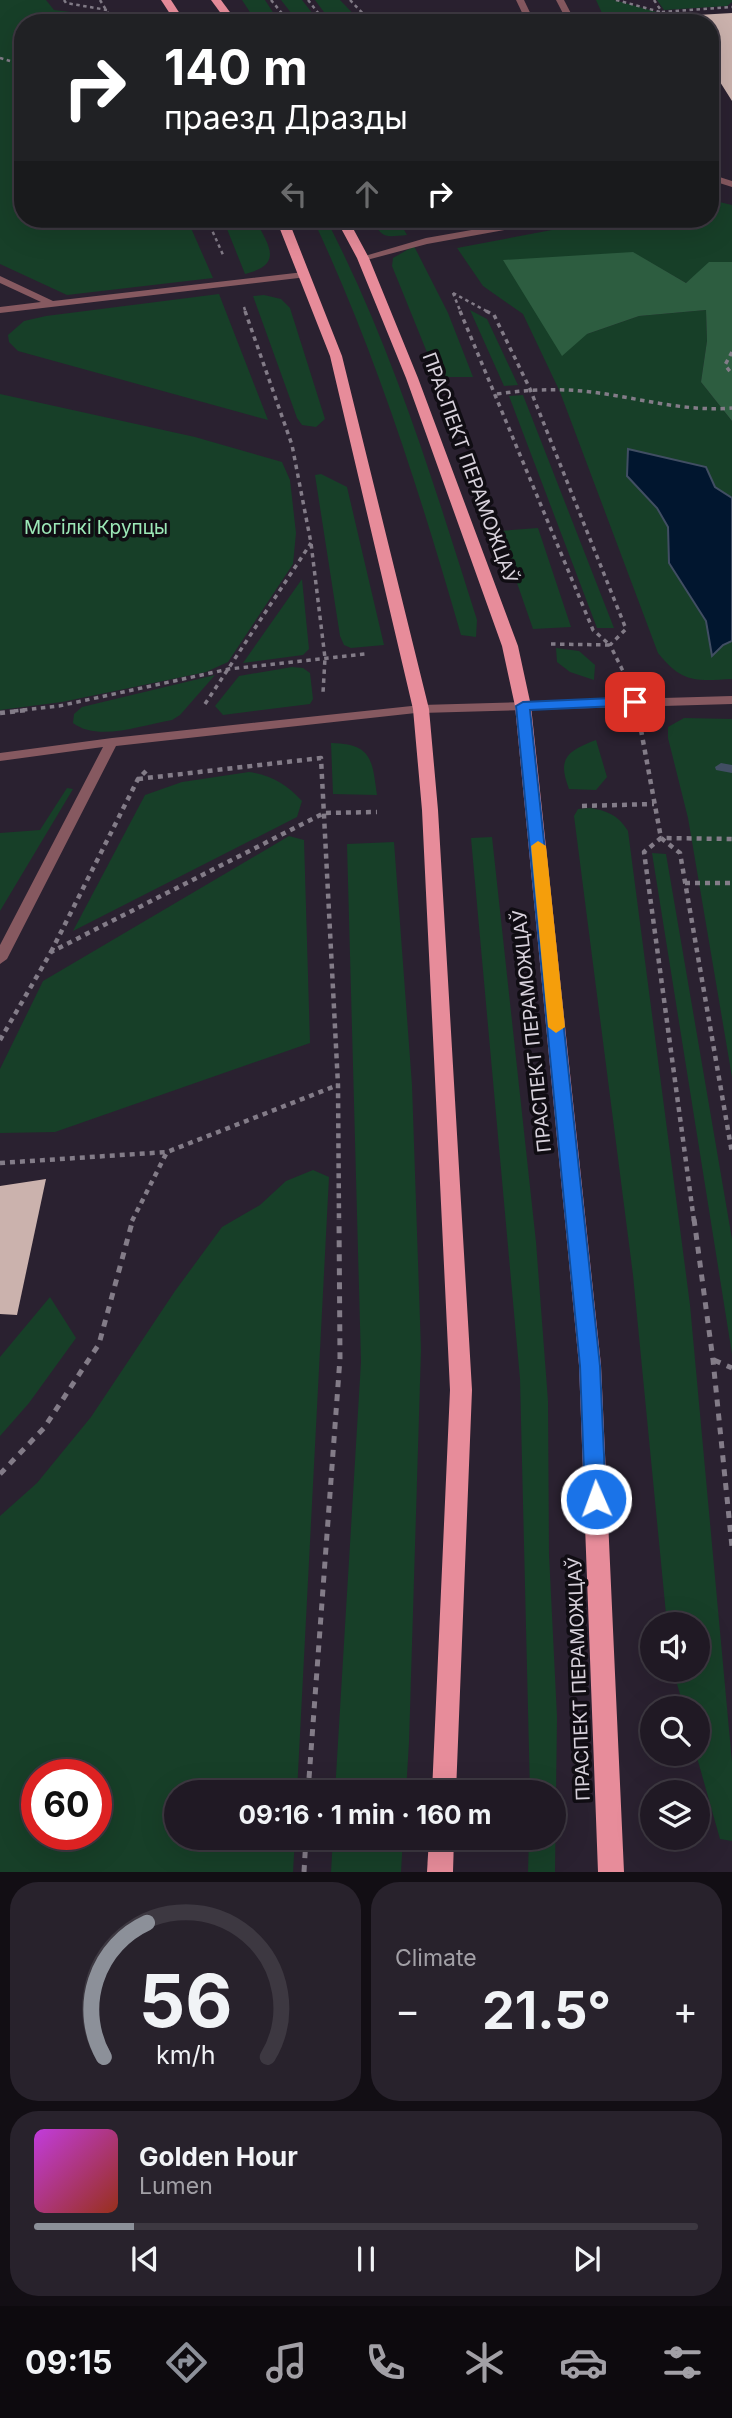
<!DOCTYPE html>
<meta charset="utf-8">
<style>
:root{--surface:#201924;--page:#28222c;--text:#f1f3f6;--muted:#a2a0a6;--line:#3d3841;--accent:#8c9099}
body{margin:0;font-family:Inter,sans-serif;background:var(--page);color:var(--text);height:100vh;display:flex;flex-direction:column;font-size:26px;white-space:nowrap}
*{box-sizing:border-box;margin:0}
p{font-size:23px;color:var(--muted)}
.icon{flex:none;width:38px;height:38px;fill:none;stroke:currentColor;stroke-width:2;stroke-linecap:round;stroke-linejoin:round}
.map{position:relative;height:1872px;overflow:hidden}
.panel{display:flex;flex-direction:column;gap:10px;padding:10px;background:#120e14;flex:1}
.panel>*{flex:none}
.top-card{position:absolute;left:14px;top:14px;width:705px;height:214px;border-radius:28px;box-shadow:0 7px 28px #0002,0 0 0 2px var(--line);background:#202124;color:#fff;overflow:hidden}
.buttons{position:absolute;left:640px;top:1612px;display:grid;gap:14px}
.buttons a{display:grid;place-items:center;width:70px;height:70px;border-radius:50%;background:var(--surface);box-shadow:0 7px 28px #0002,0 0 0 2px var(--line);font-size:35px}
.speed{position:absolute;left:21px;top:1759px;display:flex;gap:14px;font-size:35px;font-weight:700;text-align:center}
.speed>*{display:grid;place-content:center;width:91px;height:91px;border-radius:50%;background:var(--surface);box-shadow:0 7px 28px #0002,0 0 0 2px var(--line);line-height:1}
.speed .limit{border:10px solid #d22;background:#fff;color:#111}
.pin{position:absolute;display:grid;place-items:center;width:60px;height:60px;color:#fff;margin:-30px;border-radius:14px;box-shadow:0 4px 10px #0006}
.me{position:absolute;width:77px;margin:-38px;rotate:358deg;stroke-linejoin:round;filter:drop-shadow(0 0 5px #0008)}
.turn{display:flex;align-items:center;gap:24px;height:147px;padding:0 35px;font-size:32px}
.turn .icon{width:91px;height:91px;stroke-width:2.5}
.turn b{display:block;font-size:49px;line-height:60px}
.lanes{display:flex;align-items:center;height:66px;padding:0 35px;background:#0003;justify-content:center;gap:35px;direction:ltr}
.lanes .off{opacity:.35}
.big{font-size:52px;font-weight:700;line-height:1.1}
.panel .tile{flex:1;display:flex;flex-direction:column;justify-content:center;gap:10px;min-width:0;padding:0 24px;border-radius:28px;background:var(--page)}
.panel .dial{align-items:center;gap:0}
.dial svg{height:182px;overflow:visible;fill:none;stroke:var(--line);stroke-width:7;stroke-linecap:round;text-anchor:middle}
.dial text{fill:var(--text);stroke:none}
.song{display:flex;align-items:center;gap:21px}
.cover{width:84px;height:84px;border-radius:10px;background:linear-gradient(135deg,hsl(290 70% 55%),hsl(10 70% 35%))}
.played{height:7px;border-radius:4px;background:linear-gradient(90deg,var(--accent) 15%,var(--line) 15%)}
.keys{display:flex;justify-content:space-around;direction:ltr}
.heat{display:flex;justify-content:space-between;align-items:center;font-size:38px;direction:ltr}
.panel .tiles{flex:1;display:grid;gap:10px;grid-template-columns:1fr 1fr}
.tile:last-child{grid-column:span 2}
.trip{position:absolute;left:164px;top:1780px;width:402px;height:70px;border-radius:35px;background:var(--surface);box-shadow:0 7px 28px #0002,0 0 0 2px var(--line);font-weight:700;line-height:70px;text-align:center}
.tab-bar{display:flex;height:112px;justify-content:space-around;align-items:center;background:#0d0a0e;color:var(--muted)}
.tab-bar .icon{width:49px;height:49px}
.tab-bar .active{color:var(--accent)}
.tab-bar b{font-size:32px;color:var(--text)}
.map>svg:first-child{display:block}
.green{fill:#173f28;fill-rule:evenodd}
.forest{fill:#2d5d40}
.water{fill:#01162f;stroke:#414e63;stroke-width:2}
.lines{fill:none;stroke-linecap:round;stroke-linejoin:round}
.stream{fill:#414e63;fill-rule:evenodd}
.building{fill:#cbb2ad}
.path-far3{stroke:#837c88;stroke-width:2.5;stroke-dasharray:3.5 3.5;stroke-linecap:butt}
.path-far2{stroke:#837c88;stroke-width:3.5;stroke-dasharray:4.5 4.5;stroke-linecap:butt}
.path-far1{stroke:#837c88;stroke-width:4.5;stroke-dasharray:5 5;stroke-linecap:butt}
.path{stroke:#837c88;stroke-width:5;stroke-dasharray:7 7;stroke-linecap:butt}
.service{fill:#865960;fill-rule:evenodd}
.minor{fill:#865960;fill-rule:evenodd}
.tertiary{fill:#865960;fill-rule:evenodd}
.primary{fill:#e78c9a;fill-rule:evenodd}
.route{fill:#1a73e8;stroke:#114b97;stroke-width:2}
.slow{fill:#f59e0b}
.labels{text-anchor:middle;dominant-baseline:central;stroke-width:7;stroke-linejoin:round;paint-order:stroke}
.street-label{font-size:19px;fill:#d7d1db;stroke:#100d13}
.park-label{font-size:19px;fill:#9ce8b7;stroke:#100d13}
</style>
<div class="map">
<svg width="732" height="1872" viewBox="0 0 732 1872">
<rect width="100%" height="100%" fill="#2a2130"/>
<g class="green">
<polygon points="0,0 46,0 54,10 87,14 92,23 23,23 23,219 187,219 213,278 67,295 0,264"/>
<polygon points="242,0 265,0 280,23 257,23"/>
<polygon points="281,0 302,0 320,23 299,23"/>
<polygon points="315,0 340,0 362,23 332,23"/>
<polygon points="596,0 614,0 657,12 661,19 606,22"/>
<polygon points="657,0 732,0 732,2 727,6 664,10"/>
<path d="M 711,200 L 732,205 L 732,262 L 712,262 L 686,283 L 632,252 L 587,334 L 639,316 L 706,310 L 707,341 L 701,382 L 732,421 L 732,498 L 715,487 L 627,475 L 657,508 L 668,527 L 669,563 L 706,621 L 712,655 L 723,645 L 732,641 L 732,679 C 695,681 682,683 658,653 L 560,392 L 523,314 L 483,286 L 457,248 L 610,219 L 710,219 Z"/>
<path d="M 223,219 L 255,219 C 268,245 285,264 245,274 Z"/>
<path d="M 313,219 L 326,219 C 392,346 434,484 477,620 L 476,637 L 461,635 C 420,493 376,353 313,219 Z"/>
<path d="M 371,219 L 398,219 L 407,235 C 385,237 383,239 371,219 Z"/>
<polygon points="414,246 448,313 473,377 437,377 392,266 393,258"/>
<polygon points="219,294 268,420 18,351 9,342 8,335 24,321 46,316"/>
<polygon points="264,295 281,299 290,308 325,419 316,427 302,425 297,418 253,296"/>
<polygon points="470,310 487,319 518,385 504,386"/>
<polygon points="0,394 195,437 282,462 290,480 296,533 293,564 228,662 206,672 62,702 0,710"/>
<polygon points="523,395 614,628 597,628 509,396"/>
<polygon points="321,474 347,487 384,645 351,648 344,645 340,636 315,475"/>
<polygon points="538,528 571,627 533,629 499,531"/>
<polygon points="302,579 309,649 303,655 243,663"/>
<polygon points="556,648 579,651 595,665 594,680 570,672 557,662"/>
<polygon points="292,667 303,668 310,673 313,699 310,704 223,715 215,706 239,676"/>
<path d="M 215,675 L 180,715 L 172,720 C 142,725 98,742 73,723 L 74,714 L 82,707 Z"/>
<polygon points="684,718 732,719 732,1077 688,818 668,738 668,727"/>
<path d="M 596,740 L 607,777 L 596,790 L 569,789 C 557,758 567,751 596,740 Z"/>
<path d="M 331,743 C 372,744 372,759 377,795 L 333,794 Z"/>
<path d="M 249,772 C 272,775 287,785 302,801 L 297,817 L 73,931 L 145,795 L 182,782 Z"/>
<polygon points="67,788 73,789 0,911 0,833 40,830"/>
<path d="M 590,808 C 608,811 618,815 628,831 L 690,1305 L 732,1762 L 732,1841 L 720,1839 L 696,1754 L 698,1708 L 684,1708 L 673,1670 L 698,1670 L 698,1624 L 667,1624 L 633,1275 L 574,816 L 578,809 Z"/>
<polygon points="289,836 304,840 310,1043 55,1132 0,1133 0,1069 43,981"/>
<polygon points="492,837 536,1242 548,1401 549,1554 557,1717 555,1872 528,1872 529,1838 555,1838 555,1792 530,1792 520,1379 471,838"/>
<polygon points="394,842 412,1085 421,1350 409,1742 406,1792 335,1792 361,1362 347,844"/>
<polygon points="652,853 666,854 732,1239 732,1354"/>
<path d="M 313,1170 L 329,1177 L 297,1792 L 177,1792 L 177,1838 L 295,1838 L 293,1872 L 0,1872 L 0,1516 L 37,1483 L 91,1417 L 175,1291 L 222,1227 L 260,1205 L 286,1181 ZM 37,1774 L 96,1774 L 96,1834 L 37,1834 Z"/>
<polygon points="50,1297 76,1338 29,1403 0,1436 0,1357"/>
<polygon points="333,1838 403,1838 401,1872 331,1872"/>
</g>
<polygon class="forest" points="633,252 686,283 709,262 732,262 732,421 701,382 707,341 706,310 639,316 587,334 562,356 503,260"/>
<polygon class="water" points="628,449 706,467 715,487 732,498 732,641 723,645 712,656 706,621 669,563 668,527 657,508 627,476"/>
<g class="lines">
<polygon class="stream" points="721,763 732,765 732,773 716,770 715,767"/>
</g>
<g class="building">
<polygon points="732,13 732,101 710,66 710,23 684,23 680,16"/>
<polygon points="46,1179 17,1315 0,1314 0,1186"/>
</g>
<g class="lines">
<g class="path-far3">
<polyline points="64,0 66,3 107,10"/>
<polyline points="100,0 114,23"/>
<polyline points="271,0 290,23"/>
<polyline points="308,0 326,23"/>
<polyline points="350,0 372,23"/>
<polyline points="616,0 664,13 670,23"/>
<polyline points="654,0 662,12 732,7"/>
<polyline points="0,58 23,65"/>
<polyline points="710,93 716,102"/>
<polyline points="207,219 224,257"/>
<polyline points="453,293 490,313"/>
<polyline points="453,293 461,313"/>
<polyline points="244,307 246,313"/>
</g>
<g class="path-far2">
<polyline points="245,311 292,445 311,543 325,658 323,693"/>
<polyline points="460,311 593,630 610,645"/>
<polyline points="486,311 494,315 530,389 626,629 610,645 625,675"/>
<polyline points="732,352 725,365 732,374"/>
<path d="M 497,394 C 531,389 565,388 599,393 C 642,399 688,412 732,408"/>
<polyline points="551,644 609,645"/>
<polyline points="205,704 311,543"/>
<polyline points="14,711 59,706 229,669 365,654"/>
</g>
<g class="path-far1">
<polyline points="0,713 28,710"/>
<polyline points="641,730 661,838 680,853 732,1153"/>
<polyline points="138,779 321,758 338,1085 339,1221"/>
<polyline points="582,806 654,804"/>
<polyline points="685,883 732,883"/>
<polyline points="51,952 138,779 149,768"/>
<polyline points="0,1040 51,952 324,813 377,812"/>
<polyline points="0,1163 167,1152 338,1085"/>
<polyline points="132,1221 167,1152"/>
<polyline points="694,1221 644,852 661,838 732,839"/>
</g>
<g class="path">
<polyline points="694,1219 713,1360 732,1547"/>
<polyline points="714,1360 732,1368"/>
<polyline points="0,1474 44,1428 99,1344 133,1219"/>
<polyline points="308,1792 340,1358 339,1219"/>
<polyline points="304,1872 306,1838"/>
</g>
<g class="service">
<polygon points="516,0 524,0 535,23 527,23"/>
<polygon points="710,124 715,126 715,130 710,130"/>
<polygon points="535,219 554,219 549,222 427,244 363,261 358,258 426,238"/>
<polygon points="304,272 309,275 307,277 0,313 0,307 41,302 0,283 0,276 53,301"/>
<polygon points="421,705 425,706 427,709 425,712 116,746 7,959 0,964 0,945 103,747 0,761 0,753 112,738"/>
</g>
<g class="minor">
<polygon points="556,0 564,0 576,23 568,23"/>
<polygon points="710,174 732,181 732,187 710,180"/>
</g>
<polygon class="tertiary" points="732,696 732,704 421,713 415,709 421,705"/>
<g class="primary">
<polygon points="161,0 171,0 186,23 176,23"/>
<polygon points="211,0 221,0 238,23 228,23"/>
<polygon points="276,219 288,219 342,356 429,709 438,810 472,1390 456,1792 432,1792 450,1390 422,810 413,709 330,356"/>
<polygon points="336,219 348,219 369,258 418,378 518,646 531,706 601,1365 624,1872 598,1872 579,1365 515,706 502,646 406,378 357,258"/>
<polygon points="429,1838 454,1838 453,1872 427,1872"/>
</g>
</g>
<polygon class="route" points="635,697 640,699 640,705 530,710 600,1366 606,1499 603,1505 596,1508 588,1505 585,1499 580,1366 516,706 523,702"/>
<polygon class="slow" points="538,841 546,846 565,1027 556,1033 548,1027 531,846"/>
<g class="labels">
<g class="street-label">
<text transform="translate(470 468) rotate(70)">ПРАСПЕКТ ПЕРАМОЖЦАЎ</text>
<text transform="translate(532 1031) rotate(-96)">ПРАСПЕКТ ПЕРАМОЖЦАЎ</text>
<text transform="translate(579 1679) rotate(-92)">ПРАСПЕКТ ПЕРАМОЖЦАЎ</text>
</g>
<g class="park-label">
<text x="96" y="527">Могілкі Крупцы</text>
</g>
</g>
</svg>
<div class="buttons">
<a><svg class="icon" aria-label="sound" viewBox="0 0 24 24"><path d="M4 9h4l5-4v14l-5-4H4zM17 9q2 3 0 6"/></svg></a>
<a><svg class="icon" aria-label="search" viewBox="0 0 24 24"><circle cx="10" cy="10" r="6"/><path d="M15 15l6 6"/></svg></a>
<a><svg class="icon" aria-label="layers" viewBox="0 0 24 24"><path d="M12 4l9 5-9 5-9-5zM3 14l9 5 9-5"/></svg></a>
</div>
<div class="speed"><div class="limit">60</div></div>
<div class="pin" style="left:635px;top:702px;background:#d93025"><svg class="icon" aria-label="arrive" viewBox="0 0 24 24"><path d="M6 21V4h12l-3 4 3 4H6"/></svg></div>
<svg class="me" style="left:596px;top:1499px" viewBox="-20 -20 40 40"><circle r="17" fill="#1a73e8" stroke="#fff" stroke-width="3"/><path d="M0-11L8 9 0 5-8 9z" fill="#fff"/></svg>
<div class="trip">09:16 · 1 min · 160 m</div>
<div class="top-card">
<div class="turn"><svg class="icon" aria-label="right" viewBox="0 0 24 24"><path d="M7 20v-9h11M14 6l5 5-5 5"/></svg><div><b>140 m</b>праезд Дразды</div></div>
<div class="lanes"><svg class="icon off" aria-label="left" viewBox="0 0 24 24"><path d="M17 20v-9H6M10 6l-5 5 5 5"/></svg><svg class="icon off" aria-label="ahead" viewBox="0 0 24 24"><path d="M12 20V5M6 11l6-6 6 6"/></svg><svg class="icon" aria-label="right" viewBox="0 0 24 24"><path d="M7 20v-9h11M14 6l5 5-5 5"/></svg></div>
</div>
</div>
<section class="panel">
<div class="tiles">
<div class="tile dial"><svg viewBox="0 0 100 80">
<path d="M14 69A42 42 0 1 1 86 69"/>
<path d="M14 69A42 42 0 0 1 33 10" stroke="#8c9099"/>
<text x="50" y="56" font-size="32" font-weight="700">56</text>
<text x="50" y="72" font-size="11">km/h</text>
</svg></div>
<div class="tile"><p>Climate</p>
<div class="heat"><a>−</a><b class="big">21.5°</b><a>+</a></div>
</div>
<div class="tile">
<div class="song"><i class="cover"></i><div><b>Golden Hour</b><p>Lumen</p></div></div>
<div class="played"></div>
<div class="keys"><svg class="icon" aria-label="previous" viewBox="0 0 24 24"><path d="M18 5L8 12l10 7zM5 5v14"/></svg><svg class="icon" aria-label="pause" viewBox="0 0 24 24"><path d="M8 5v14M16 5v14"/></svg><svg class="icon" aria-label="next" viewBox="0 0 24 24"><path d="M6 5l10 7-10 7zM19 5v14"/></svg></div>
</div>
</div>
</section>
<nav class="tab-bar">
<b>09:15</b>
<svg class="icon active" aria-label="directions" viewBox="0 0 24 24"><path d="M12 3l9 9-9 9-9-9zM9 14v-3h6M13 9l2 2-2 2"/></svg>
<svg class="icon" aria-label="music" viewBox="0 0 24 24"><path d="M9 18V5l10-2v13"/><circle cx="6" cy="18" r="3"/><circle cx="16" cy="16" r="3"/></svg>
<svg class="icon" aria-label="phone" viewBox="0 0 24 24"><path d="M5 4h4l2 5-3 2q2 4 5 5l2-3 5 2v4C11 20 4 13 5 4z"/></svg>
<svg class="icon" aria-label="climate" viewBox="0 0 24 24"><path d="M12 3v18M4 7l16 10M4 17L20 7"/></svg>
<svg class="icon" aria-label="car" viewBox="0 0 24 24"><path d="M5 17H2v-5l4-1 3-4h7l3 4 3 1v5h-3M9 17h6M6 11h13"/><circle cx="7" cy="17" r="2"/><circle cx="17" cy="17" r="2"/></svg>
<svg class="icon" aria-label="filters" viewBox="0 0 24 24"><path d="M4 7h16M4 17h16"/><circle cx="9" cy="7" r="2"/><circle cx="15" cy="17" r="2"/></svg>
</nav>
